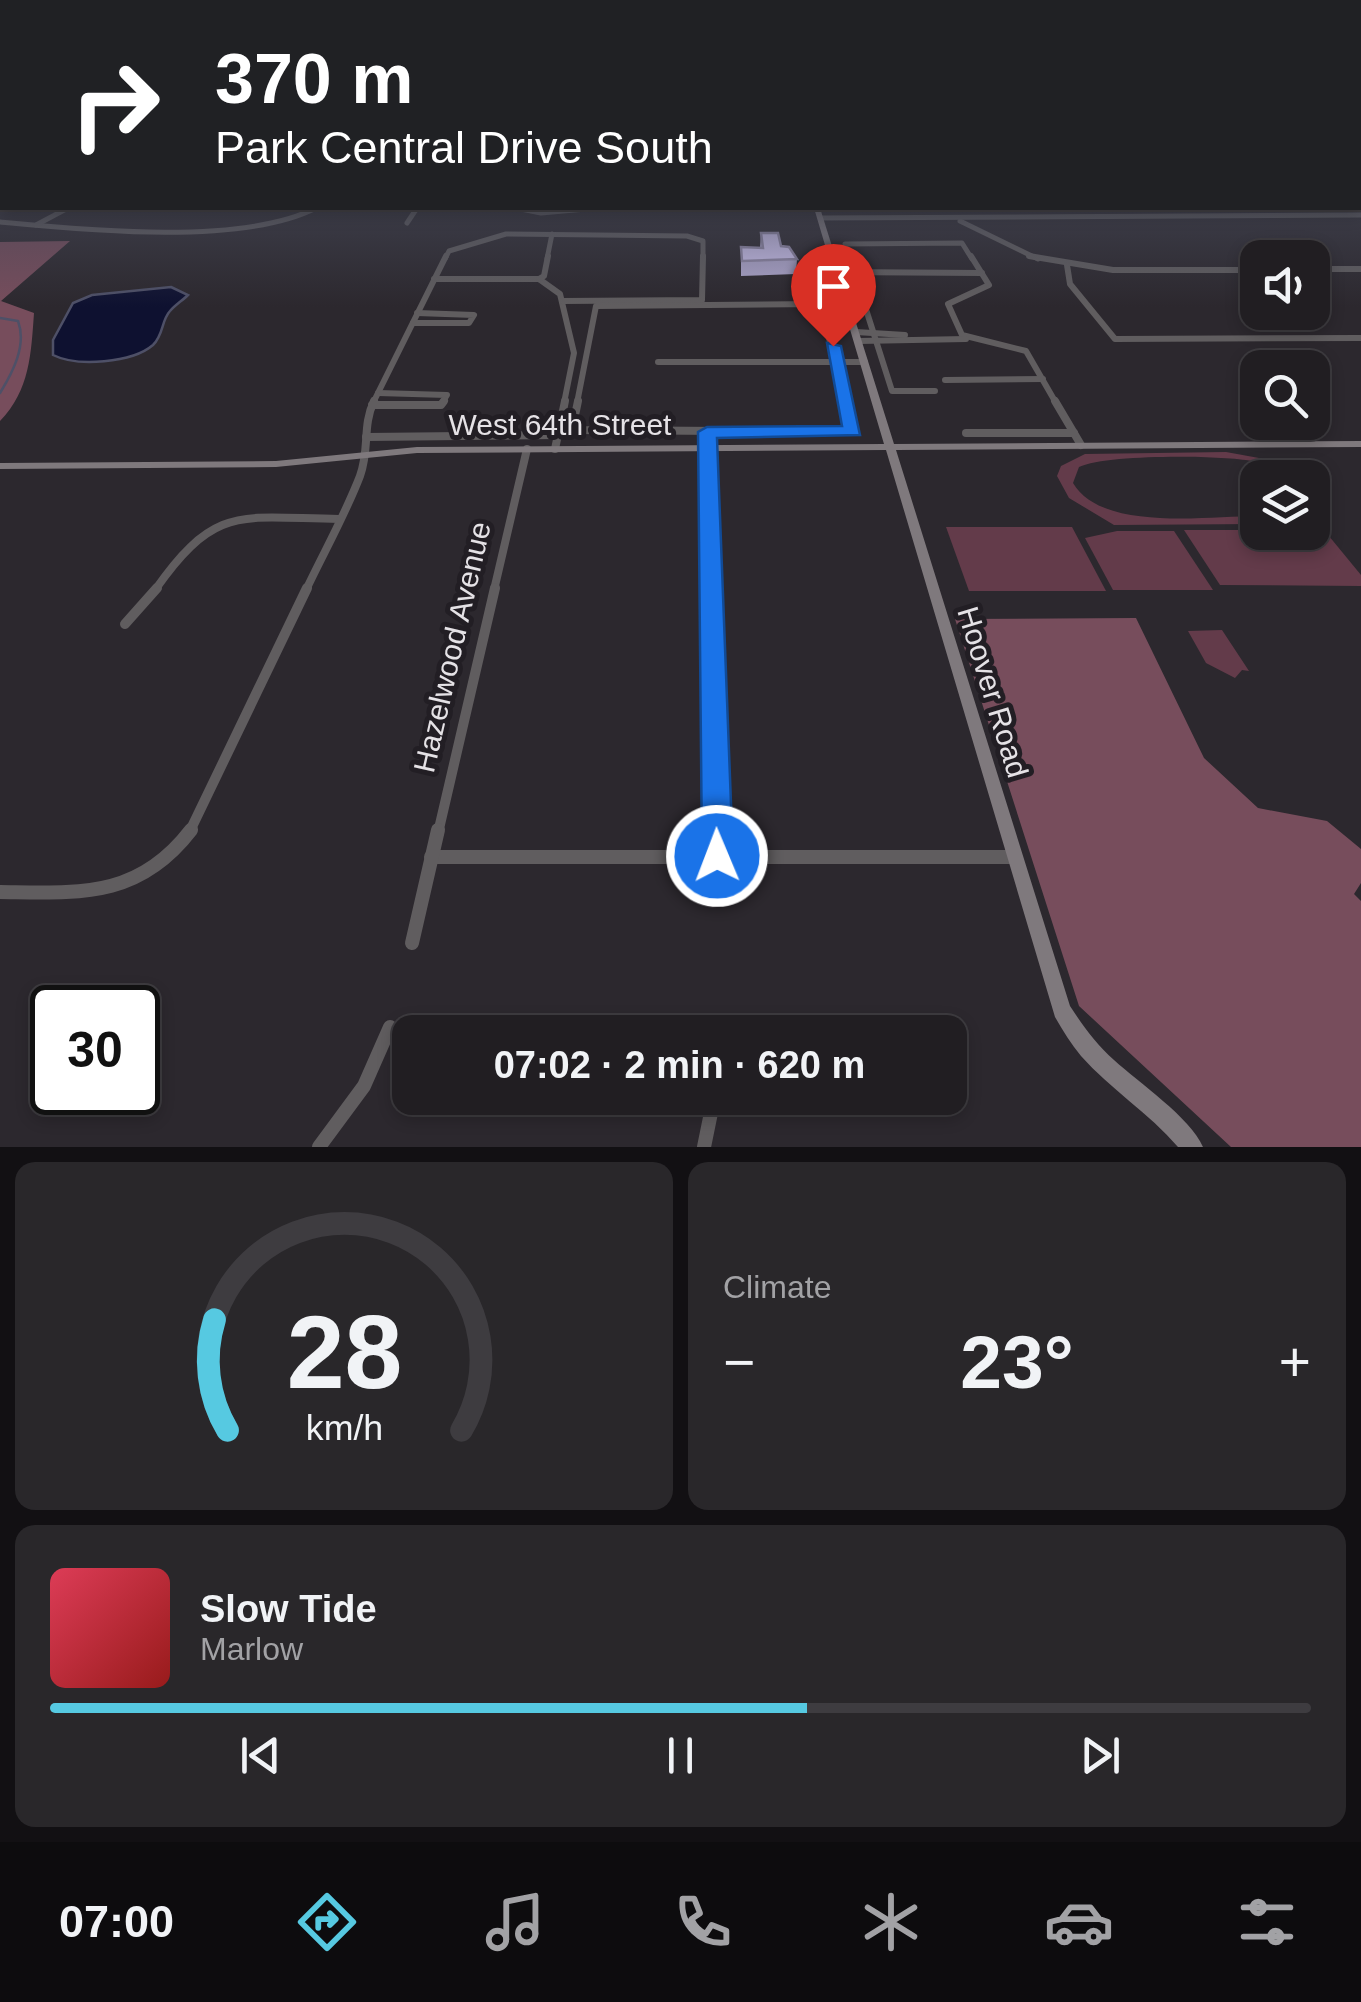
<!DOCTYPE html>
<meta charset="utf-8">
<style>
:root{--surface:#211e22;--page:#29272a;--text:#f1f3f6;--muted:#a2a2a5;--line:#3e3c40;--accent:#56c9e1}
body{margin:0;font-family:Arial,sans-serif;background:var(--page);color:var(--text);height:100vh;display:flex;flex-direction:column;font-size:38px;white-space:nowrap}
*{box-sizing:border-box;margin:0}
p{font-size:32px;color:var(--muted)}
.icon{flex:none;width:55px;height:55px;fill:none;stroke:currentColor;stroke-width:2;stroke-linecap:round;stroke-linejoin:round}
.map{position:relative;height:1147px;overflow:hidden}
.drawer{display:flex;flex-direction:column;gap:15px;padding:15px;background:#121013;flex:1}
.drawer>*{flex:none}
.top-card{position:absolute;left:0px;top:0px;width:1362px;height:210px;box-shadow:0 5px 15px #0003,0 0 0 2px var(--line);background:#202124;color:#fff;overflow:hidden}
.buttons{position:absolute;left:1240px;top:240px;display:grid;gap:20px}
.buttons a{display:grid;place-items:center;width:90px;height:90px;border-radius:20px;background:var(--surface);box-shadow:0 5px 15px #0003,0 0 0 2px var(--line);font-size:50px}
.speed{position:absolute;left:30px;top:985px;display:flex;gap:20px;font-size:50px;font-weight:700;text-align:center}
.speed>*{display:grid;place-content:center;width:130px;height:130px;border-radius:50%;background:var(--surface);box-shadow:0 5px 15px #0003,0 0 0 2px var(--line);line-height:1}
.speed .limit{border:5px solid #111;border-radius:15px;background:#fff;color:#111}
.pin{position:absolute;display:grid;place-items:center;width:85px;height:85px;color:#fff;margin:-102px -42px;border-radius:50% 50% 50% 0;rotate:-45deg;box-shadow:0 0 10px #0007}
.pin .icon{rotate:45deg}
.me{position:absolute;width:110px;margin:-55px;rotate:359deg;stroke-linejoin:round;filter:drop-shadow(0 0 8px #0008)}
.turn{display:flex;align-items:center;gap:35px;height:210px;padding:0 50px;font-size:45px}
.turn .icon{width:130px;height:130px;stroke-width:2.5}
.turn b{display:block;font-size:70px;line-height:85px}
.big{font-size:75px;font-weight:800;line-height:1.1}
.drawer .tile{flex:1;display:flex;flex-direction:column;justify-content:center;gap:15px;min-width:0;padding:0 35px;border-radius:20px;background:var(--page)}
.drawer .dial{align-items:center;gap:0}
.dial svg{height:260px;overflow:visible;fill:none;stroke:var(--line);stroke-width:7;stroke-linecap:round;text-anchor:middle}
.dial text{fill:var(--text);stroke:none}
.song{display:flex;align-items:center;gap:30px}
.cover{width:120px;height:120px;border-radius:15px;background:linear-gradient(135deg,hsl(350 70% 55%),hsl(0 70% 35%))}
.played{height:10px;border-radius:5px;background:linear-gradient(90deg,var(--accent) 60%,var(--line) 60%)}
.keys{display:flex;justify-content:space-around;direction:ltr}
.heat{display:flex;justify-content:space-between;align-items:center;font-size:55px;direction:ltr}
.drawer .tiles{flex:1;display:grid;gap:15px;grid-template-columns:1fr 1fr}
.tile:last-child{grid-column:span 2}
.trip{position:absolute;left:392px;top:1015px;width:575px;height:100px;border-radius:20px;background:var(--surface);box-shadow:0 5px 15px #0003,0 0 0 2px var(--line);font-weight:800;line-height:100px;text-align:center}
.tabs{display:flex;height:160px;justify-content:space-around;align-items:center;background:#0d0c0e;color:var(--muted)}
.tabs .icon{width:70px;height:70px}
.tabs .active{color:var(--accent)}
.tabs b{font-size:45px;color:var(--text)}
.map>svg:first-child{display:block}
.green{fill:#633b4a}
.forest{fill:#774d5c}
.water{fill:#0e1130;stroke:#4e5067;stroke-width:2.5}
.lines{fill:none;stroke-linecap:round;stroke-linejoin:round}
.stream{stroke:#4e5067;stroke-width:2.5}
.street-far4{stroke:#605d5f;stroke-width:5}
.street-far3{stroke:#605d5f;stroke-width:6}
.street-far2{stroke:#605d5f;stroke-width:8}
.street-far1{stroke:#605d5f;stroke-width:10}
.street{stroke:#605d5f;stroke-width:14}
.secondary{fill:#7f797d;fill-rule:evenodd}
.wall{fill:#b0a8ce}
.building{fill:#cdc3ef;stroke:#9088a7;stroke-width:2.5}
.route{fill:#1a73e8;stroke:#114b97;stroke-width:2.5}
.labels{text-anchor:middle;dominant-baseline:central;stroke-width:10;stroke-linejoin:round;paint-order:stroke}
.street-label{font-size:30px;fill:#e5e2e6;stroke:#221e24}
</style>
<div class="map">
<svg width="1361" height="1147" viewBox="0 0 1361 1147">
<rect width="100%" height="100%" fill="#2c282e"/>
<g class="green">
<path d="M 1226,452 L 1270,460 L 1304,477 C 1286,478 1270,465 1252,461 C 1219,455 1107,454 1079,467 L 1073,483 C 1102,532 1207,516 1257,516 L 1257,524 L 1114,525 L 1069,498 L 1057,476 L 1061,466 L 1085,454 Z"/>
<polygon points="946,527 1072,527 1106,591 969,591"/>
<polygon points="1184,530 1324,530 1361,575 1361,586 1220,585"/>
<polygon points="1117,531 1174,531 1213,590 1113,590 1085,538"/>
<polygon points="1222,630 1249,671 1242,670 1235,678 1206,663 1188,631"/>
</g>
<g class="forest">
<path d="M 70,241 L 1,301 L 34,313 C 31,354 30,390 0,421 L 0,242 Z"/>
<polygon points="1136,618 1204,758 1258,808 1327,821 1361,849 1361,883 1354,894 1361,901 1361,1147 1231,1147 1079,1006 955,619"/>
</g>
<path class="water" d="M 171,287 L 188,295 C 183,300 175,305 170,311 C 161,321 164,334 153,345 C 132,363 77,367 53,355 L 53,340 L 73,303 L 92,295 Z"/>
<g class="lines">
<path class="stream" d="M 0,318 L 18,321 C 27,345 13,372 0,393"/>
<g class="street-far4">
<polyline points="516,208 541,213 597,208"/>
<polyline points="821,218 1361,215"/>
<polyline points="960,221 1038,259"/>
<path d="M 0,222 C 84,230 241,246 316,208"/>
<polyline points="407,223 417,208"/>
<polyline points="36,225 68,208"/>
<polyline points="445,259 449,251 506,234 687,236 703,241 703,259"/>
<polyline points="547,259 552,234"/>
<polyline points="850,259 845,244 962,243 972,259"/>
</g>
<g class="street-far3">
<polyline points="849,256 892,391 935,391"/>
<polyline points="971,256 989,285 948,304 962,335 1026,351 1056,403"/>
<polyline points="1029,256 1113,270 1258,270"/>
<polyline points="1067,265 1070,284 1115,339 1361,338"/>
<polyline points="1312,269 1361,269"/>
<polyline points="837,272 982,273"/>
<polyline points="434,279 539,279 560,294 574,353 564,403"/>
<polyline points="539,279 544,276 548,256"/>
<polyline points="562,301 702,300 703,256"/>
<polyline points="413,323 469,323 474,315 417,313"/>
<polyline points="856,332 905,335"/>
<polyline points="859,341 966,339"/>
<polyline points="658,362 865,362"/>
<polyline points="945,380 1043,379"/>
<polyline points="378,393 447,395 442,403"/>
<polyline points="373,403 446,256"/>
<polyline points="577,403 596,306 820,304 846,403"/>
</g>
<g class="street-far2">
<polyline points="578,401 572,430 853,432 845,401"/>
<polyline points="1055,401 1081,445"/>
<polyline points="372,405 441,405 444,401"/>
<polyline points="707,433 711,590"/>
<polyline points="966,433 1074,433"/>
<polyline points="366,437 558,435"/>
<polyline points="555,449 565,401"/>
<path d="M 155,590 C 216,503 241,518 339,519"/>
<path d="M 306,590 C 324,552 345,515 360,476 C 370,449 362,426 374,401"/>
<polyline points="494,590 527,449"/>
</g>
<g class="street-far1">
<polyline points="711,588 716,833"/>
<polyline points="125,624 157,588"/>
<polyline points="189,833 307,588"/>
<polyline points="438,833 495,588"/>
</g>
<g class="street">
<polyline points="716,830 717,856"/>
<polyline points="431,857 1015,857"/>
<path d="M 0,892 C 79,893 138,899 191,830"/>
<polyline points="412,943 438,830"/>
<polyline points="319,1147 364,1086 390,1027"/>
<polyline points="704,1147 714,1098"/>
</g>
<path class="secondary" d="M 814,208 L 820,208 L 894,444 L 1361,441 L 1361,447 L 896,450 L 1070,1006 C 1083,1026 1096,1044 1114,1060 C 1139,1083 1190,1117 1203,1147 L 1178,1147 C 1149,1113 1110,1089 1081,1056 C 1071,1044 1063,1031 1055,1017 L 886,450 L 417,453 L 276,467 L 0,469 L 0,463 L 276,461 L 417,447 L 884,444 Z"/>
</g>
<polygon class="wall" points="761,233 797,259 796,274 741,276 741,247 760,248"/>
<polygon class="building" points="761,233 778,233 781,246 789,247 797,259 742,261 741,247 763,248"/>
<linearGradient id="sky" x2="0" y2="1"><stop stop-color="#181619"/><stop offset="0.48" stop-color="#454857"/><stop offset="1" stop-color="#454857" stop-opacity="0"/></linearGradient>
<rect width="1361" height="307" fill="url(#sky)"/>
<polygon class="route" points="827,343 841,346 860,435 717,438 733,856 728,865 717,869 706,865 702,856 698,432 707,427 842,426"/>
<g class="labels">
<g class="street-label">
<text x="560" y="424">West 64th Street</text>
<text transform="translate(452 647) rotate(-77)">Hazelwood Avenue</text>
<text transform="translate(993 692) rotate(73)">Hoover Road</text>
</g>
</g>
</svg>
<div class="buttons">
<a><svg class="icon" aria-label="sound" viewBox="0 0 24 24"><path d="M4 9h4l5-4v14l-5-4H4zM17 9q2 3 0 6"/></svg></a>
<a><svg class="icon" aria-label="search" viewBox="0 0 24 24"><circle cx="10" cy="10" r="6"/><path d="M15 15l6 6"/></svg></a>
<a><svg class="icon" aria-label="layers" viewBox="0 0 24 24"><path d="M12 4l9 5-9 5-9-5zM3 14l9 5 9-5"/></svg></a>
</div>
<div class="speed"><div class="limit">30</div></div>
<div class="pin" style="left:833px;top:346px;background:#d93025"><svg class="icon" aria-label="arrive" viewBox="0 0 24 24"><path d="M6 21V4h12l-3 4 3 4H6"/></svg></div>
<svg class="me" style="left:717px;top:856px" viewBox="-20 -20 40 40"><circle r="17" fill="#1a73e8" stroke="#fff" stroke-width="3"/><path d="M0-11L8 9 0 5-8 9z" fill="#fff"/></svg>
<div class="trip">07:02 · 2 min · 620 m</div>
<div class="top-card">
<div class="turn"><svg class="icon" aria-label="right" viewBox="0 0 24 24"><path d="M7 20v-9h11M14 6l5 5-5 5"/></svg><div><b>370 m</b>Park Central Drive South</div></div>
</div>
</div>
<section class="drawer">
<div class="tiles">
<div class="tile dial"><svg viewBox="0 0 100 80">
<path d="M14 69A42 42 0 1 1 86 69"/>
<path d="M14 69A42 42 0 0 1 10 35" stroke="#56c9e1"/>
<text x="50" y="56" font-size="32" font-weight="700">28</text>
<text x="50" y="72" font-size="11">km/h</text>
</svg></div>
<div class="tile"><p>Climate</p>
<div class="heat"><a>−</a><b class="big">23°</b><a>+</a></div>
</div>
<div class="tile">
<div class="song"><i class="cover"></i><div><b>Slow Tide</b><p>Marlow</p></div></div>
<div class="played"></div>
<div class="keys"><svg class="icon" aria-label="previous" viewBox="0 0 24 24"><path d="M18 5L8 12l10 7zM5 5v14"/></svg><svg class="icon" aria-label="pause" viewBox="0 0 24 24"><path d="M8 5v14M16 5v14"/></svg><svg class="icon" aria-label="next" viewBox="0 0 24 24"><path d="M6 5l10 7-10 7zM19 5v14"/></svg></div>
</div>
</div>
</section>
<nav class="tabs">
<b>07:00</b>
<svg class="icon active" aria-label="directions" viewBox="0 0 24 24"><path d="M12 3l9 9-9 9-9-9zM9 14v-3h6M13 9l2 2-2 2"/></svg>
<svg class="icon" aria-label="music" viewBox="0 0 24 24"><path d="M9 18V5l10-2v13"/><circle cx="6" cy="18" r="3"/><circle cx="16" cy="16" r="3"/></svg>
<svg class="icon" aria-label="phone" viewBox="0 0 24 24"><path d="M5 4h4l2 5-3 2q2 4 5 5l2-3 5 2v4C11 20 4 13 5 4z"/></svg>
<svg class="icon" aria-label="climate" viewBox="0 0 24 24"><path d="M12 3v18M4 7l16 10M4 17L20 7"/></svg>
<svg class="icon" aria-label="car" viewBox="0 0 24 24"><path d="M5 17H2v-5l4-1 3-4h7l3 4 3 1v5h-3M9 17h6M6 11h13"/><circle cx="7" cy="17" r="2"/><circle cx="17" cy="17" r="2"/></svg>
<svg class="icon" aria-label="filters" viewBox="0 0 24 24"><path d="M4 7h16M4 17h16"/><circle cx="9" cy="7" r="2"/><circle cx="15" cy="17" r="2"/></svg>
</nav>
